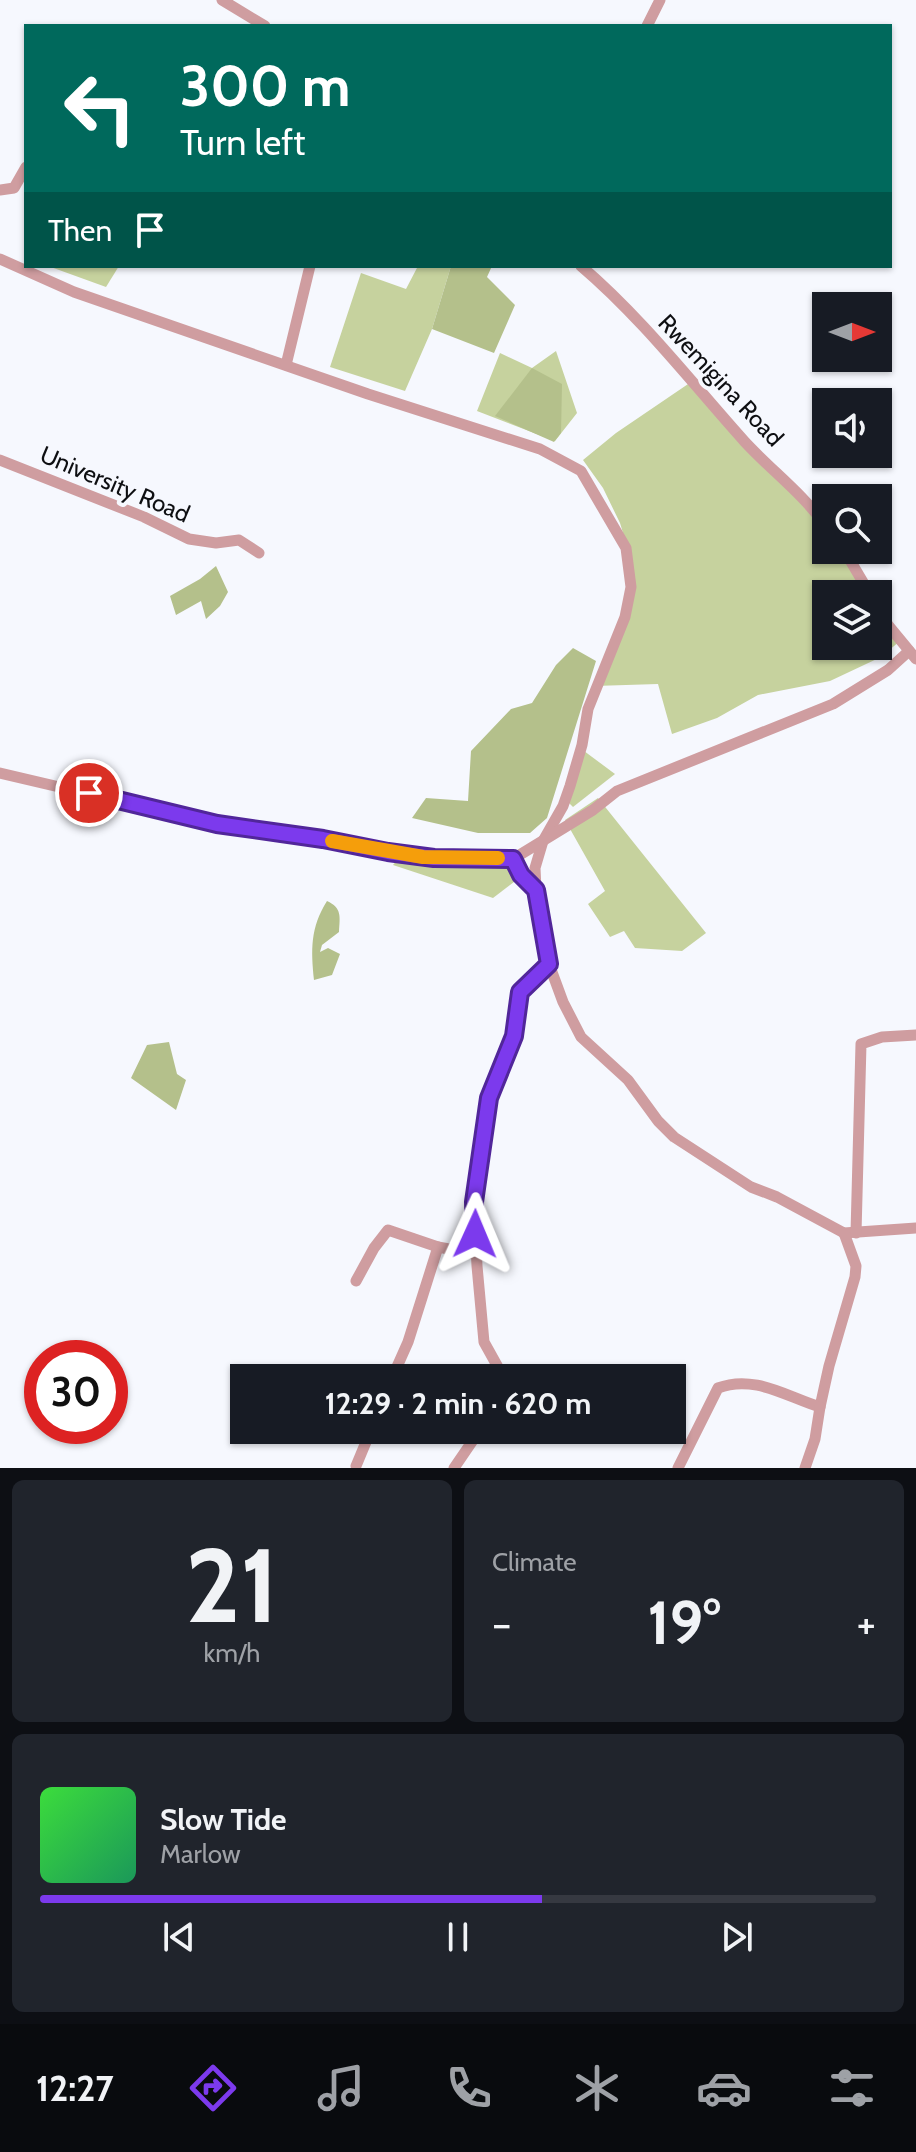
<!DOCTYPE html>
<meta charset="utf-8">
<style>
:root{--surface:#171b24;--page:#20242c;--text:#f1f3f6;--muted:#9ea1a6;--line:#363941;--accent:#7c3aed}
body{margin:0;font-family:Cabin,sans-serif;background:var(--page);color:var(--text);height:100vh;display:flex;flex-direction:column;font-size:30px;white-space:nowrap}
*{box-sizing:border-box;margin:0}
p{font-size:26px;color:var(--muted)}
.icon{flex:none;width:44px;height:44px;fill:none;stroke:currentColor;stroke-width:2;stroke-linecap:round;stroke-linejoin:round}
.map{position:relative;height:1468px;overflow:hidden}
.side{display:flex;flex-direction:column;gap:12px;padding:12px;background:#0d0f14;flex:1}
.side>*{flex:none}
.top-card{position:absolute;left:24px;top:24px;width:868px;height:244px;border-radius:0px;box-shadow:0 2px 6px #0004;background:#00695c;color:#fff;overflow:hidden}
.needle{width:52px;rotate:90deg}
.fabs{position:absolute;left:812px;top:292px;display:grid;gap:16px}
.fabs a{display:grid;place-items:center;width:80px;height:80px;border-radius:0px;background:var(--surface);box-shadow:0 2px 6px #0004;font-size:40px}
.speed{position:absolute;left:24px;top:1340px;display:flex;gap:16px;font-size:40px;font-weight:700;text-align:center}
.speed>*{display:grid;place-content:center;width:104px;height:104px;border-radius:50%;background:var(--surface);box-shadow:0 2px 6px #0004;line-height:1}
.speed .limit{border:12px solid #d22;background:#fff;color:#111}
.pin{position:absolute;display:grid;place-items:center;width:68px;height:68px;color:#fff;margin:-34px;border:4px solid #fff;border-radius:50%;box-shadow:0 2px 8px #0007}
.me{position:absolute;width:88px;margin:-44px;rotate:1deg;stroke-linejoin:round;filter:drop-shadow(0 0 6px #0008)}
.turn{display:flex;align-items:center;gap:28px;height:168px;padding:0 24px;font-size:36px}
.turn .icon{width:104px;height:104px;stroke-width:2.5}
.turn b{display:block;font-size:56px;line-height:68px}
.then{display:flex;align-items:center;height:76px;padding:0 24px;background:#0003;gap:16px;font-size:30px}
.big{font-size:60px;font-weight:700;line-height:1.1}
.side .tile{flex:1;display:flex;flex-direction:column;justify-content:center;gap:12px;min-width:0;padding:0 28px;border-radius:12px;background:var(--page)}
.side .dial{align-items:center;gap:0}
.dial b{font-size:104px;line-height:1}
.song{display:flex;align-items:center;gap:24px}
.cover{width:96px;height:96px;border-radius:12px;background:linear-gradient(135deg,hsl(120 70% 55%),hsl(150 70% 35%))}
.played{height:8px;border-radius:4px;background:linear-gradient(90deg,var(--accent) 60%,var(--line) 60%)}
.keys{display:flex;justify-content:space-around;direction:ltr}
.heat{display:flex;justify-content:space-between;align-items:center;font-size:44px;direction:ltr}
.side .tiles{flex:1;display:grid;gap:12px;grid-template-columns:1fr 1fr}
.tile:last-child{grid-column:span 2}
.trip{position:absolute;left:230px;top:1364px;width:456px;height:80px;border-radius:0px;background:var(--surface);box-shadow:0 2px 6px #0004;font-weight:700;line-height:80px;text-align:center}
.tabs{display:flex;height:128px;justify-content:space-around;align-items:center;background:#090b0e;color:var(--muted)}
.tabs .icon{width:56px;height:56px}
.tabs .active{color:var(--accent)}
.tabs b{font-size:36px;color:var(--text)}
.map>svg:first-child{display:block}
.green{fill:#c6d29e}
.forest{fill:#b4c08b}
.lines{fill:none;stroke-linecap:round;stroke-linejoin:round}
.minor{stroke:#cf9da0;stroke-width:11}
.route-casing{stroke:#51269a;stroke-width:20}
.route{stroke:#7c3aed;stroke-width:14}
.slow{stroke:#f59e0b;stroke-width:14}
.labels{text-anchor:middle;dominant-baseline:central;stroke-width:8;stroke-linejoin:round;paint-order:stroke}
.street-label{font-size:24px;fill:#0e0f12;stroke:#f6f8fe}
</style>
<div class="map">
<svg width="916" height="1468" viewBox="0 0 916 1468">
<rect width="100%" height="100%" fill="#f6f8fe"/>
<g class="green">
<polygon points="48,266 119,266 106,287"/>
<polygon points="418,266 451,266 432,329 405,391 330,367 361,273 406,289"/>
<polygon points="556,351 577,413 555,441 477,411 500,353 532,368"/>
<polygon points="694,380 775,468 816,505 826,521 826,550 844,550 871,594 826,594 826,646 878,646 878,605 900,641 881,657 830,681 758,695 717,718 672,734 658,684 594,686 624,615 630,556 620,523 603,488 583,460 616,433"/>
<polygon points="580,748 615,774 573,807 567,801"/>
<polygon points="598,798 706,933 682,951 635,948 624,931 610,937 588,904 605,891 565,820"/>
<polygon points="402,854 507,855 516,866 514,882 493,898 393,865"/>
</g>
<g class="forest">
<polygon points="451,266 492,266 487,277 515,305 494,353 432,329"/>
<polygon points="532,368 562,384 561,433 554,442 495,416"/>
<polygon points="216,566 228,592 220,606 206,619 201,601 176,615 170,596 200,579"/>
<polygon points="573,648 596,661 547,818 530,833 478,833 412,818 426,798 468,801 471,751 511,709 532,703 556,665"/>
<path d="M 327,901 C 342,908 340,916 339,932 L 322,945 L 320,952 L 328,948 L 340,954 L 332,975 L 314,980 C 311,950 310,928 327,901 Z"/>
<polygon points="169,1042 177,1074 186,1080 176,1110 131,1078 147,1045"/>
</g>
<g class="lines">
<g class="minor">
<polyline points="222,0 265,26"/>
<polyline points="647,26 660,0"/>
<polyline points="0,190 14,188 26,167"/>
<polyline points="0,259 74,292 368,394 540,449 581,471 626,548 631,587 625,617 588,709 582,745 570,786 563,806 543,841 535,868 536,890 549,964 563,1002 581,1037 628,1080 658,1121 674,1137 751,1187 777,1197 844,1233 916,1228"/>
<path d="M 581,266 C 642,318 692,383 745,442 C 772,471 803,494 826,526"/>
<polyline points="286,365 310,266"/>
<polyline points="0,460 144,517 189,539 216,543 239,540 259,553"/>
<polyline points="844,550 870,594"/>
<polyline points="878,608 888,625 916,659"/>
<polyline points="0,773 217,824 323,839 388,852 448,858 513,859 593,810 617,791 833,704 888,670 909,651"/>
<polyline points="513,859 521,875 536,890"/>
<polyline points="856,1233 861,1044 882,1037 916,1035"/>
<polyline points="356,1281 374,1248 388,1230 438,1247"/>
<polyline points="392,1378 408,1342 438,1247 476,1254"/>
<polyline points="504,1378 484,1342 477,1266 474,1202 489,1098 514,1036 520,992 549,964"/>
<polyline points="356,1466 371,1430"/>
<polyline points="454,1468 480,1430"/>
<path d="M 678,1468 L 718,1388 C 754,1374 787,1397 820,1407 L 829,1366 L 855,1277 L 856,1266 L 844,1233"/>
<polyline points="805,1468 815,1439 820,1407"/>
</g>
</g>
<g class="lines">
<defs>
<polyline id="route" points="89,793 217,824 323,839 388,852 434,858 513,859 521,875 536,890 549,964 520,992 514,1036 489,1098 474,1202 475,1234"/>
</defs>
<use href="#route" class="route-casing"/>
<use href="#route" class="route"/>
<polyline class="slow" points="332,841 423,857 498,858"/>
</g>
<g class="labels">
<g class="street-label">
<text transform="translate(721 380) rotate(47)">Rwemigina Road</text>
<text transform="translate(115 484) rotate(23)">University Road</text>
</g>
</g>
</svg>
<div class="fabs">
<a><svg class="needle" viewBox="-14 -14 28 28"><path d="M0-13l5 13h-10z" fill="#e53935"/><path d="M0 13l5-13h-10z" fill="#9ea1a6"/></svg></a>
<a><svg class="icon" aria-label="sound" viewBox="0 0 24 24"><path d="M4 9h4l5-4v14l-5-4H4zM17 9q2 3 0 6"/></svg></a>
<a><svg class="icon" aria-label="search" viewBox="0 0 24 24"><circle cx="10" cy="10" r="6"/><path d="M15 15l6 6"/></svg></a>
<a><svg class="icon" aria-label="layers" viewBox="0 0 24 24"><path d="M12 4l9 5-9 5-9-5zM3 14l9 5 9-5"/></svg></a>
</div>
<div class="speed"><div class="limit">30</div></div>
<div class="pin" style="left:89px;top:793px;background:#d93025"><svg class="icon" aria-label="arrive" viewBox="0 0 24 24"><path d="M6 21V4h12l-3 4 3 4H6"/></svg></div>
<svg class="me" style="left:475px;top:1234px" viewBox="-20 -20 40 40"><path d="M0-17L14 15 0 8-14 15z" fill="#7c3aed" stroke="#fff" stroke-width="4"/></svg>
<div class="trip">12:29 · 2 min · 620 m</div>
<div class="top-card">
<div class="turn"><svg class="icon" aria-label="left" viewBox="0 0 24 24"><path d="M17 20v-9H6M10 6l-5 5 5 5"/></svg><div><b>300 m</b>Turn left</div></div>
<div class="then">Then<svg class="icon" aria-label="arrive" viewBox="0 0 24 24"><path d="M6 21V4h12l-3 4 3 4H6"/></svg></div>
</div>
</div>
<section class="side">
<div class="tiles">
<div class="tile dial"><b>21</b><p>km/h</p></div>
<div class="tile"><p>Climate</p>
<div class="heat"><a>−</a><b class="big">19°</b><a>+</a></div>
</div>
<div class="tile">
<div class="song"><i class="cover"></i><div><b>Slow Tide</b><p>Marlow</p></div></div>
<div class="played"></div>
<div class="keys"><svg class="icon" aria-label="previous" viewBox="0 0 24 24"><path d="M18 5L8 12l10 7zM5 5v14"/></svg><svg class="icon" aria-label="pause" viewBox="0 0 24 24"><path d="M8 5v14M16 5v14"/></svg><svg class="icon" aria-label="next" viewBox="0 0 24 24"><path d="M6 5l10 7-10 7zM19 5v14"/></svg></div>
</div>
</div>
</section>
<nav class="tabs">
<b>12:27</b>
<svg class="icon active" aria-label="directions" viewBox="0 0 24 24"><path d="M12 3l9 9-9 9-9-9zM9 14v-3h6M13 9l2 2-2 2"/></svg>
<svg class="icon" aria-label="music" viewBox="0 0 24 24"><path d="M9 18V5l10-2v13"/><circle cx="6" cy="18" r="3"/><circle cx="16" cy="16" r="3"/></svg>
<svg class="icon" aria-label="phone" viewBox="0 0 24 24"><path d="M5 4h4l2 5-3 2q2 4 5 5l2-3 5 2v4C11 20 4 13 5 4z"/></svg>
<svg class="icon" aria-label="climate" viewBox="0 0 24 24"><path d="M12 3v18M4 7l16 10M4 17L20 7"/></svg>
<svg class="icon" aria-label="car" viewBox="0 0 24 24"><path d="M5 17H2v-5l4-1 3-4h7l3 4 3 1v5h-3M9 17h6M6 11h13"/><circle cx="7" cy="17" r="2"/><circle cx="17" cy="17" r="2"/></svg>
<svg class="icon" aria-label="filters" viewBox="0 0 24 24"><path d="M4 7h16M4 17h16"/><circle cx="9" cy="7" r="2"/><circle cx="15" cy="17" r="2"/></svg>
</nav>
